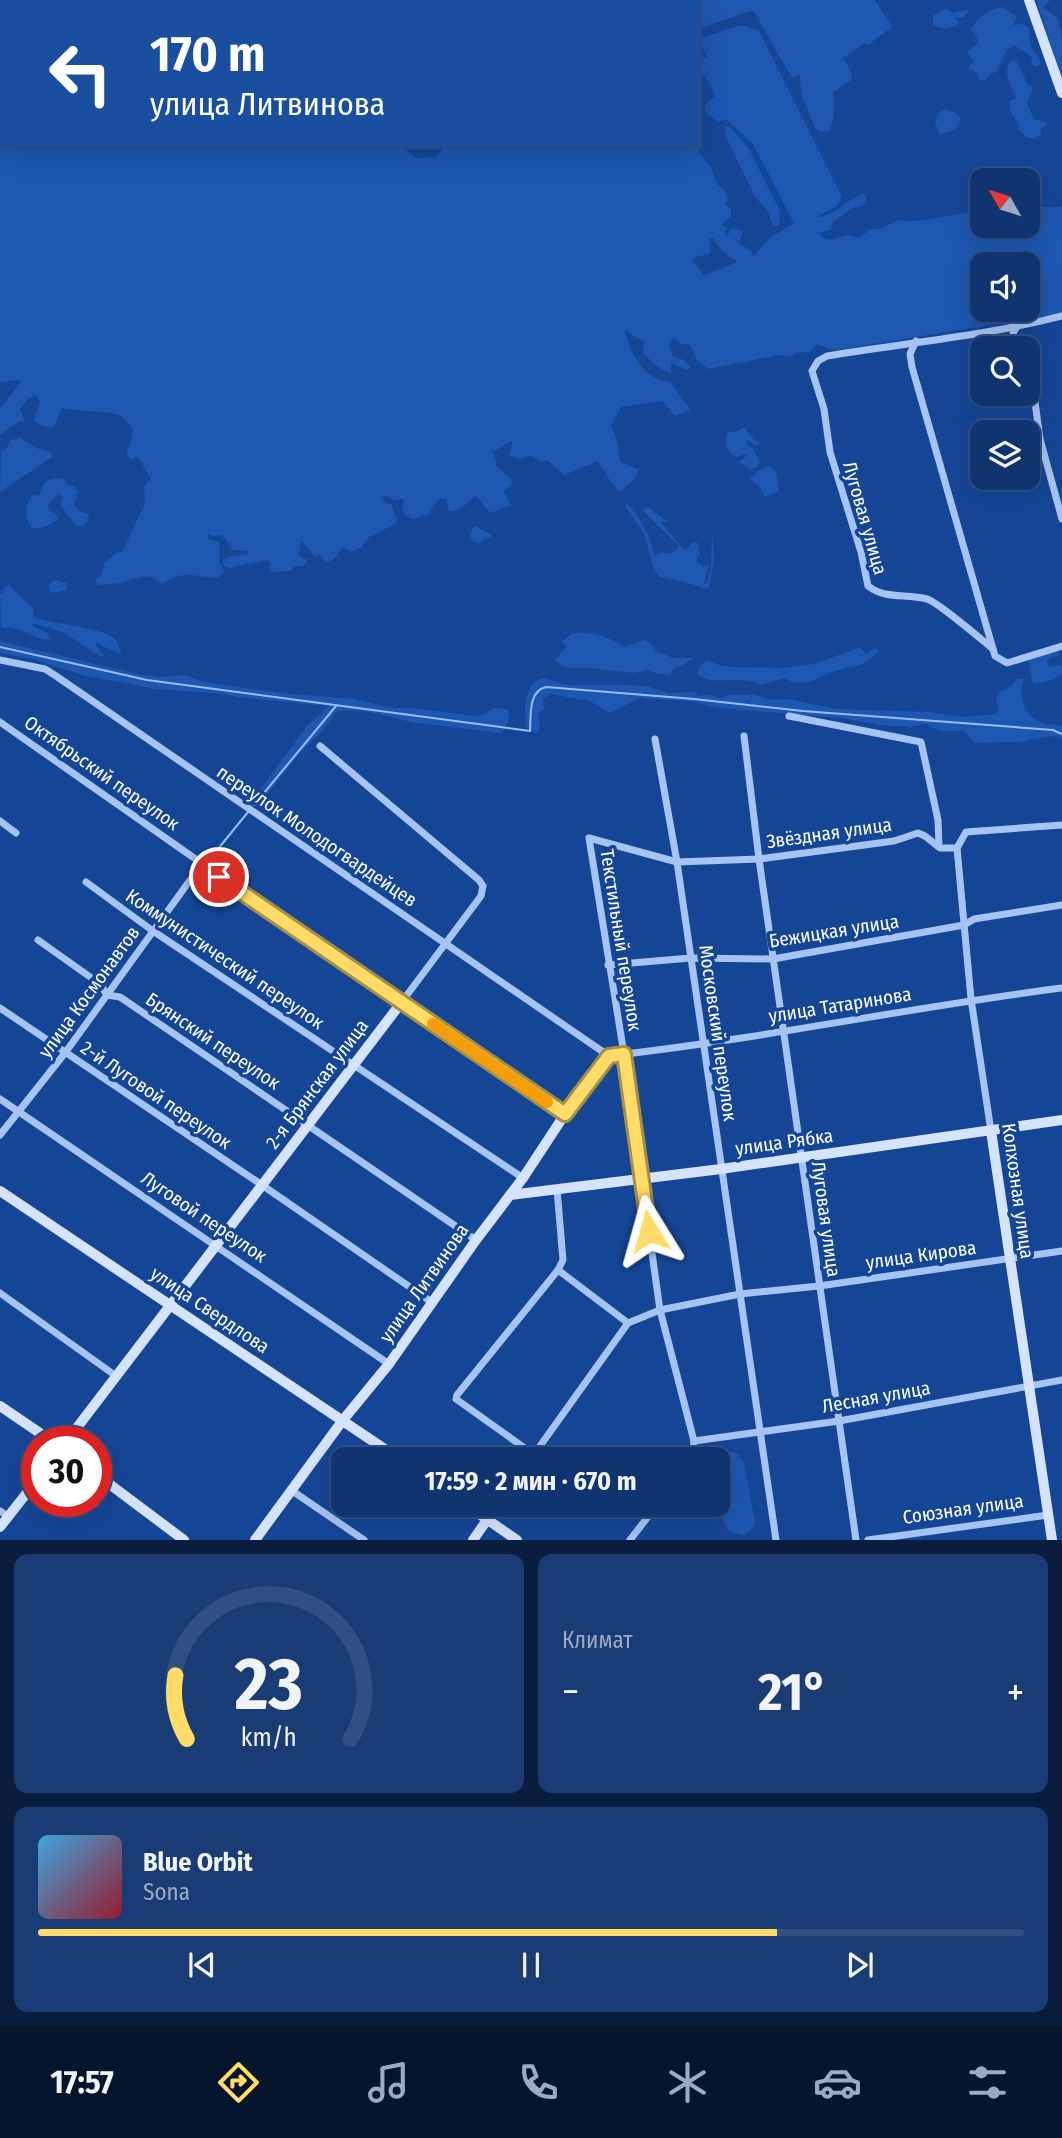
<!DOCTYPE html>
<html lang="ru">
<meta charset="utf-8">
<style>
:root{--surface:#103470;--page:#193c75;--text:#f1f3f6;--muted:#9caac3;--line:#304f83;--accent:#ffdb67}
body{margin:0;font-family:"Fira Sans Condensed",sans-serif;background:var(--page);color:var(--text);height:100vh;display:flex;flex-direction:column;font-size:26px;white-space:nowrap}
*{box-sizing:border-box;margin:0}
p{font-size:23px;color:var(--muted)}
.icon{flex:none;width:38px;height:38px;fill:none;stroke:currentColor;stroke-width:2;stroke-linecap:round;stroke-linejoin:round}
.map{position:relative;height:1540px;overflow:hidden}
.drawer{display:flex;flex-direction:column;gap:14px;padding:14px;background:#091d3e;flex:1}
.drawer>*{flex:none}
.hud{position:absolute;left:0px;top:0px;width:700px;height:147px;box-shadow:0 7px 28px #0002,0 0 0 2px var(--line);background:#1a4fa0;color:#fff;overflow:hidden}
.needle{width:46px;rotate:309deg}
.buttons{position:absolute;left:970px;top:168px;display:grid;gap:14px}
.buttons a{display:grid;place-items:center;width:70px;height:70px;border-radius:14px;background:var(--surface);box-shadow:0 7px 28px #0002,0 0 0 2px var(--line);font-size:35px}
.speed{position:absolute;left:21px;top:1426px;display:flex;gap:14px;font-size:35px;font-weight:700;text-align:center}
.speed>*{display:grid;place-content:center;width:91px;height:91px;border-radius:50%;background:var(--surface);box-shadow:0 7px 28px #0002,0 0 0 2px var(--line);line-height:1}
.speed .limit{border:10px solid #d22;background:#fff;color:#111}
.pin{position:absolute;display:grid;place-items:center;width:60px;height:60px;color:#fff;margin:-30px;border:4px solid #fff;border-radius:50%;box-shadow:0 2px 7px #0007}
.me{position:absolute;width:77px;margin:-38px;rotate:352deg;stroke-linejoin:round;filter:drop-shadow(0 0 5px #0008)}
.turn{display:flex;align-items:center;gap:24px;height:147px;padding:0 35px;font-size:32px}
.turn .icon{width:91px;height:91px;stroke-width:2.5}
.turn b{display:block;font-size:49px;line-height:60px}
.big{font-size:52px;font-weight:700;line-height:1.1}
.drawer .tile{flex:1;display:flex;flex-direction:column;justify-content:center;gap:10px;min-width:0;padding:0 24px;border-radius:14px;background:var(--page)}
.drawer .dial{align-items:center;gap:0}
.dial svg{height:182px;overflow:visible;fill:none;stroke:var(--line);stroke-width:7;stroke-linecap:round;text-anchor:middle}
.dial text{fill:var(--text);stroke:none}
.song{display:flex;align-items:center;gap:21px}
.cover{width:84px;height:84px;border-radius:10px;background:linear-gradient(135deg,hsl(200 70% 55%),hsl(350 70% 35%))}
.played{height:7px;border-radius:4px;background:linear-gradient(90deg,var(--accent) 75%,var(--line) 75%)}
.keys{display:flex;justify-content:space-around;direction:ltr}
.heat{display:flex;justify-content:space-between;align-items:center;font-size:38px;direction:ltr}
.drawer .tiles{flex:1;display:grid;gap:14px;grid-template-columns:1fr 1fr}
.tile:last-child{grid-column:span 2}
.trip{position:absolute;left:331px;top:1447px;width:399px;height:70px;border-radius:14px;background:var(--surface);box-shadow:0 7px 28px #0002,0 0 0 2px var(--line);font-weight:700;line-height:70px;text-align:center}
.menu{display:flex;height:112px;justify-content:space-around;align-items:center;background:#06152d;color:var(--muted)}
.menu .icon{width:49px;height:49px}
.menu .current{color:var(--accent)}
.menu b{font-size:32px;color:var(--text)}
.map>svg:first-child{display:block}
.green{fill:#1d57b0;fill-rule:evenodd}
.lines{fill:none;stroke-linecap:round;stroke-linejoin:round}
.stream{stroke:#99bef5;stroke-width:2}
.street{stroke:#a6c4f2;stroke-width:7}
.secondary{stroke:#d5e4fc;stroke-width:10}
.route-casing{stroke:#a68e43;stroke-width:18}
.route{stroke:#ffdb67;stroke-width:12}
.slow{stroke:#f59e0b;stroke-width:12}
.labels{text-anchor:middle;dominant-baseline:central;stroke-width:7;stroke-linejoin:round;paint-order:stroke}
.street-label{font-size:19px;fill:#fff;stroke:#154696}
</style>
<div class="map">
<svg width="1062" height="1540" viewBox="0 0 1062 1540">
<rect width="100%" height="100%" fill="#154696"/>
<g class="green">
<path d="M 22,0 L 875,0 L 892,27 L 868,45 L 865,43 L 843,58 C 859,83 852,78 833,92 C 835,104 835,121 829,131 L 820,132 L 815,128 L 801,94 L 800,75 L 792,78 L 753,10 L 698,29 L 698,2 L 20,2 Z"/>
<polygon points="1036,0 1050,0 1043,7 1058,19 1062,38 1062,78"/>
<path d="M 1003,7 L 1017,17 L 1012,25 L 1023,24 L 1028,27 L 1031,46 L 1040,60 L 1040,64 L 1036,66 L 1031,64 L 1032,57 L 1014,45 L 1007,50 L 996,72 L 990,74 L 986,81 L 979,79 L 978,73 L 970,70 L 969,66 L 974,61 L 967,52 L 979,42 L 971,29 C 978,17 989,9 1003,7 Z"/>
<path d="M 946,8 L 952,13 L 970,9 L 964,17 L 955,18 L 959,23 C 950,30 943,29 933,25 L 933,16 Z"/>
<path d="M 738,26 L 746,26 L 759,31 L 842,197 L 837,206 L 816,217 C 835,217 847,199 864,193 L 867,199 L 862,206 L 853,208 L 832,223 L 831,229 L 819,233 C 827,245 837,238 848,235 L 859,238 L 871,229 L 879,229 L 899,220 C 916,225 961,212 982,210 L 982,226 L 1027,226 L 1027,207 L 1062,207 L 1062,313 L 837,350 L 829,349 L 817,344 L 810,352 L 796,353 L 791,357 L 780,355 L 708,369 L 696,359 L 690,345 L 681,344 L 674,337 L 669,344 L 672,356 L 684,360 L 691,368 L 685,370 L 671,362 L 671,373 C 659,370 652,362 643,353 L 644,341 L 631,335 L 625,328 C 628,351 644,380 670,382 L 691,410 L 675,416 L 662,401 L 621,407 L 611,426 L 618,444 L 620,462 L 639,470 L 633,481 L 620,492 L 609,479 L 598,461 L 564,475 L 547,460 L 541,462 L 531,455 L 521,459 L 509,456 L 513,440 L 493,452 L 496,460 L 496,466 L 512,480 L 511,486 L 503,490 L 511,505 L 490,513 L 475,495 C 467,503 461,512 449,511 L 446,499 L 440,499 L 434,505 L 429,514 L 413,519 C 403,515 401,509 404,499 L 393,500 L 387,496 L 380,497 L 386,503 L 392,505 L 397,523 L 369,537 L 361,548 L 350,552 L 344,547 C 336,554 337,561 325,562 L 320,554 L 315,557 L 301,540 L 299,556 L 308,560 L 303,566 L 294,566 L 291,571 L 271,572 L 270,562 L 267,560 L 229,568 L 223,565 L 223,560 L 228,557 L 248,554 L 249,551 L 231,550 L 227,540 L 221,535 L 212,536 L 207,533 L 209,539 L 220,543 L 219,561 L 224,572 L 217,578 C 195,577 181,569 162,585 C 151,572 141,576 127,581 C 119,584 108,584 99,585 L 96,583 L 95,579 L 102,574 L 104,563 L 117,552 L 122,552 L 145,503 L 144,487 L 151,478 L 137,456 L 132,459 L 127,457 L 127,450 L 130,446 L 133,429 C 130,426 125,418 121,416 C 109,410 77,412 62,408 L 54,428 L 39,425 L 34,420 L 40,402 L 36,395 L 28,399 L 20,409 L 25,422 L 19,421 L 0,435 L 0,409 L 22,380 L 0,382 L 0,135 L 0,144 L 4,148 L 7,145 L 399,145 L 418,159 L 429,157 L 435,159 L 445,145 L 698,145 L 699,152 L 712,170 L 717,184 L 724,190 L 728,199 L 725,204 L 731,209 L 731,216 L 722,224 L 728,229 L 724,232 L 727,236 L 732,228 L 743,231 L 739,243 L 751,251 L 753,257 L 770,238 L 794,223 L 753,144 L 726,119 L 718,122 L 704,110 L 706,104 L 715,96 C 711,86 708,77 698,71 L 698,56 L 708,58 L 698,39 ZM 713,238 L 721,250 L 738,262 L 704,275 L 692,260 L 697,256 L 708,255 L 711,251 L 709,239 ZM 982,264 L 1027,264 L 1027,310 L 982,310 Z"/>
<path d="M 1012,60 L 1017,62 L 1028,85 L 1033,88 L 1027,103 L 1034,120 L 1043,121 L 1047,124 L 1040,130 L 1041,135 L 1033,139 L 1027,137 L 1017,128 L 1020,127 L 1010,111 L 1009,101 L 1017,98 C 1011,85 1001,73 1012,60 Z"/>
<polygon points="943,110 954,112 961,119 956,129 940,135 935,122 938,114"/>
<polygon points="724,126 730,127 748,147 779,209 780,224 773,227 768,211 755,197 726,137"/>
<path d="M 744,427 L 755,441 L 760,442 L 757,446 L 747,440 L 747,446 L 752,448 L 760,462 L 757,467 L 751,470 L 739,462 L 750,453 L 735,457 C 727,449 723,445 728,432 L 736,432 Z"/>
<polygon points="20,438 39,449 51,452 52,457 0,492 1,451 8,447 11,440"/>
<polygon points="769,466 776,472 779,491 765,497 759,486 750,479 758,471"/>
<path d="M 62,478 L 66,481 L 67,485 L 74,486 L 78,492 L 74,504 L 79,511 L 88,514 L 89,520 L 83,526 L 76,526 L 60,504 L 63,498 L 59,493 L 48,505 L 49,511 L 55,513 L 59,518 C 52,524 42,530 32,528 C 24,518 24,505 33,495 L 39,496 C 46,481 42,479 62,478 Z"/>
<path d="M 626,503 C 641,517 650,537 655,556 L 659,553 L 673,553 L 679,546 L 645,513 L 643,510 L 648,507 L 668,522 L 660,522 L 685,551 L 692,543 L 698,543 L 700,554 L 696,561 L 703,567 L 709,564 L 704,584 L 707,582 L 711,568 L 712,528 L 714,562 L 709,587 L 706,589 L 685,582 L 660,577 L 654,570 L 644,533 L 627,509 Z"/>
<polygon points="475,526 491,534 492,538 485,538 480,543 473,542 469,534"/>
<polygon points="54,580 67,583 66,590 51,593 48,586"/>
<path d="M 9,585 L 34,609 L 33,617 C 53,625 104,627 115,639 C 118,643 120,650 122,655 L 94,642 L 105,657 L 99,656 L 63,632 L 32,623 L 33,626 L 46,632 L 51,639 C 33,642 20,623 1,628 L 0,594 L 3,595 L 4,588 Z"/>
<path d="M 572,633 C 592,632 608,636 624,647 L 644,640 L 650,643 L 657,652 L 665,654 L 672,658 L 693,658 L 682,666 L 674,668 L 670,675 L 659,674 L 647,670 L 633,673 L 589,668 L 571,668 L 561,666 L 555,659 L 567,647 L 562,642 Z"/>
<path d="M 0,641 L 137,674 L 160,677 L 185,675 L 203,682 L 289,694 L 355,699 L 393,708 L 412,708 L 475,716 L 486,714 L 494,708 L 508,709 L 509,720 L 503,732 L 495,733 C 470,728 444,727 418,723 C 391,719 364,706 336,712 L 324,729 L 298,755 L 257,807 L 251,802 L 307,726 L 329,706 L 237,697 L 225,694 L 155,689 L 126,683 L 86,676 L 32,659 L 0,653 Z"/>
<path d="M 860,647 L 867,654 L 874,648 L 879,650 C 868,666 853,666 836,671 C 818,676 804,690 784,678 L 761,685 C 742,673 715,688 697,674 L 699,667 L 706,660 L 722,666 L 736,667 L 782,668 L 815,664 Z"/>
<polygon points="1060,648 1058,656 1051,657 1047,661 1049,667 1062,665 1062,674 1049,681 1035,684 1032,681 1028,659"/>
<path d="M 543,678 L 566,685 L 625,685 L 647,686 L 669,693 L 695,692 L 698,696 L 709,695 L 721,698 L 729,695 L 754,695 L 773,700 L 788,699 L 837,709 L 929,712 L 965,717 L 995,714 L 999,710 L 996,700 L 999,692 L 1011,687 L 1016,679 L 1024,679 C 1018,694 1023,714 1040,722 C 1046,725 1055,724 1062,726 L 1062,739 L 1053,736 L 1018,742 L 975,743 L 964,731 L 940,731 L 925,724 L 911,727 L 879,725 L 842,718 L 721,708 L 694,702 L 657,699 L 640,698 L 609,713 L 590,701 L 550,694 L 543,699 L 544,708 L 538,713 L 540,728 L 536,734 L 526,727 C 524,710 523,684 543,678 Z"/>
<path d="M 733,1452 L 738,1454 L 744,1463 L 755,1522 L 753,1528 L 743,1535 L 730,1532 C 715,1515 717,1482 718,1461 L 724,1454 Z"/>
</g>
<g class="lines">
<g class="stream">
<path d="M 0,647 L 147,680 L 530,731 C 531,716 528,691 546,687 L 694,699 L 803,711 L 1053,730 L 1062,734"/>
<polyline points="254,805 336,706"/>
<polyline points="209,860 248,812"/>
</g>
<g class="street">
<polyline points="1016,328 1013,333 1016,348"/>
<polyline points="916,341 910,354 912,367 995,656 1007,663 1062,646"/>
<polyline points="1027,376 1035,402 1040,439 1062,519"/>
<path d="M 993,649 C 982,640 938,602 927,599 C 906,593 886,600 868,586 L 861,552 L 830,452 L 824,409 L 812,371 L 818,361 L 827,356 C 906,343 985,336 1062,316"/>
<polyline points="0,660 45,669 56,676 609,1056"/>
<polyline points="789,716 921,742 938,820 939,846"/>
<polyline points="0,722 401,1003 481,896 483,886 479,880 320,746"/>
<polyline points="744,736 759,859 856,1540"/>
<polyline points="655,739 677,862 776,1540"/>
<polyline points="0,821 16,833"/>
<polyline points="957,848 971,999 991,1131"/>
<polyline points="86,882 153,931 523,1178"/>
<polyline points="38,940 100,984 107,995 120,997 476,1240"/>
<polyline points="608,965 691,958 773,959 964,925 974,919 1062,905"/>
<polyline points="0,1008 262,1185 433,1303"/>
<polyline points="0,1099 389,1364"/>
<path d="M 565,1114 L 609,1056 C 761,1039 911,1007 1062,988"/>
<polyline points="0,1135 65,1053 201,865"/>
<polyline points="558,1270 628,1323"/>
<polyline points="0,1293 116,1376"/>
<polyline points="694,1441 839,1421 1062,1380"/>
<polyline points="533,1454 456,1399 457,1395 558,1270 563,1260 557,1189"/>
<polyline points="530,1460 628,1323 660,1310 740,1294 819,1286 1062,1251"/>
<polyline points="692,1460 694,1441 660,1310 624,1054 589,838 677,862 759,859 894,841 918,833 925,836 940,848 957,848 966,832 1062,825"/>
<polyline points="291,1490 364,1540"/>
<polyline points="0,1511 9,1517"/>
<polyline points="487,1520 497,1505"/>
<polyline points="630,1540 657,1505"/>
<polyline points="868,1540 1048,1515"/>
</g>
<g class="secondary">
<polyline points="1029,0 1062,93"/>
<polyline points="991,1131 1052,1540"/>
<polyline points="0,1191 401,1460"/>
<polyline points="510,1195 721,1169 1062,1120"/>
<polyline points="0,1406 53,1442"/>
<polyline points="66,1442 401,1003 565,1114 523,1178 476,1240 389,1364 343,1420 255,1540"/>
<polyline points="96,1474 184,1540"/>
<polyline points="466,1505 517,1540"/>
<polyline points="0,1527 37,1480"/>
<polyline points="473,1540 487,1520"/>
</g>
</g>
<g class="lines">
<defs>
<polyline id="route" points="219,877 565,1114 609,1056 624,1054 649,1231"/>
</defs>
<use href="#route" class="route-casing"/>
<use href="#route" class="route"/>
<polyline class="slow" points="433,1024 547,1102"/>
</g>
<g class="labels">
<g class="street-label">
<text transform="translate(865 518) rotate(74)">Луговая улица</text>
<text transform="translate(102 773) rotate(35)">Октябрьский переулок</text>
<text transform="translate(829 833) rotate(-8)">Звёздная улица</text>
<text transform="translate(317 836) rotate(34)">переулок Молодогвардейцев</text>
<text transform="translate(834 931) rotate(-9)">Бежицкая улица</text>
<text transform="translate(621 940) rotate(81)">Текстильный переулок</text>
<text transform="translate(225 959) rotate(34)">Коммунистический переулок</text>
<text transform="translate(89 992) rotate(-54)">улица Космонавтов</text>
<text transform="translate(840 1005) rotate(-9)">улица Татаринова</text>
<text transform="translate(718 1033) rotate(82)">Московский переулок</text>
<text transform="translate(213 1041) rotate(34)">Брянский переулок</text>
<text transform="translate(317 1084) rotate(-53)">2-я Брянская улица</text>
<text transform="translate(156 1095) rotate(34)">2-й Луговой переулок</text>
<text transform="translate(784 1142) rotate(-8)">улица Рябка</text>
<text transform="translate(1018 1191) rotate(82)">Колхозная улица</text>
<text transform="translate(204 1217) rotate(34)">Луговой переулок</text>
<text transform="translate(826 1219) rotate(82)">Луговая улица</text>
<text transform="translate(921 1255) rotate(-8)">улица Кирова</text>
<text transform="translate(424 1283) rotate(-55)">улица Литвинова</text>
<text transform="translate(210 1310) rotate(34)">улица Свердлова</text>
<text transform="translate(876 1397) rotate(-10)">Лесная улица</text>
<text transform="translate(963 1509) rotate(-8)">Союзная улица</text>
</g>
</g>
</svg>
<div class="buttons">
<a><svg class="needle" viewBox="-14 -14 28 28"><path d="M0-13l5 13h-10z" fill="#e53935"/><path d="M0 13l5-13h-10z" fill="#9caac3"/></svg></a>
<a><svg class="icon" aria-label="sound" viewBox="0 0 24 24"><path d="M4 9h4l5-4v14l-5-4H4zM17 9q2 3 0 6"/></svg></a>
<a><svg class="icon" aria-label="search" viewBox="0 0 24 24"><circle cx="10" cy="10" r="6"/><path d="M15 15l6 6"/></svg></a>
<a><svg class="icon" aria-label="layers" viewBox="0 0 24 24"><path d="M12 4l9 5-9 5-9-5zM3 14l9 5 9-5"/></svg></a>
</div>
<div class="speed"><div class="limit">30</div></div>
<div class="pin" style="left:219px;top:877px;background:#d93025"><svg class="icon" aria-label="arrive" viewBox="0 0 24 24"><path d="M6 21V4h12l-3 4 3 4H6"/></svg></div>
<svg class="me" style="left:649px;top:1231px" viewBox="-20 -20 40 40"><path d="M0-17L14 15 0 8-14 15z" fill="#ffdb67" stroke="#fff" stroke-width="4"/></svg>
<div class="trip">17:59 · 2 мин · 670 m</div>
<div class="hud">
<div class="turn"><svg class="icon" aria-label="left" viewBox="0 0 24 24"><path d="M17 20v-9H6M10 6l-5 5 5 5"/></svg><div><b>170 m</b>улица Литвинова</div></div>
</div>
</div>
<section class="drawer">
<div class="tiles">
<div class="tile dial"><svg viewBox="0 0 100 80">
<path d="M14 69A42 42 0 1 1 86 69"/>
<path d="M14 69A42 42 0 0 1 9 41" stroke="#ffdb67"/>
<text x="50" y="56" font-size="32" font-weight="700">23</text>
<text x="50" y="72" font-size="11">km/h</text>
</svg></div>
<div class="tile"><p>Климат</p>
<div class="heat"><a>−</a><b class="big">21°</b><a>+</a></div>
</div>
<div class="tile">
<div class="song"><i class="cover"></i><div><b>Blue Orbit</b><p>Sona</p></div></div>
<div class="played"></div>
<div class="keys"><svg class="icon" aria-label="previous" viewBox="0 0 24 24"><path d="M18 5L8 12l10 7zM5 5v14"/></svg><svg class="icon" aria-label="pause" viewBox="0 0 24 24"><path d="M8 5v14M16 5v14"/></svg><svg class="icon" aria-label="next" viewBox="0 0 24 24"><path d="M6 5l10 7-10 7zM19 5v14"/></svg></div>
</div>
</div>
</section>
<nav class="menu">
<b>17:57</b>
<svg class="icon current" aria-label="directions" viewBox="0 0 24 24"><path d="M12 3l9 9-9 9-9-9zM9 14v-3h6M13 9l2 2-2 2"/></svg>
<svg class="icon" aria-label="music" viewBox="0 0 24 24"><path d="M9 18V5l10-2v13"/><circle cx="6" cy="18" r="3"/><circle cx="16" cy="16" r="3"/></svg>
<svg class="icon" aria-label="phone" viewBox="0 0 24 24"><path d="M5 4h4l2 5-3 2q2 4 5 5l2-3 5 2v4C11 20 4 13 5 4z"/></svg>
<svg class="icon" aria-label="climate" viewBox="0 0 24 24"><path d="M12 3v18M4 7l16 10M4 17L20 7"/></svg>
<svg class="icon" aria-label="car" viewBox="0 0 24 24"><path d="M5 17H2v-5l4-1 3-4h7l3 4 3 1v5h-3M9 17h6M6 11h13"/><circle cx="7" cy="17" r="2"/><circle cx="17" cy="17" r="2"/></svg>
<svg class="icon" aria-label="filters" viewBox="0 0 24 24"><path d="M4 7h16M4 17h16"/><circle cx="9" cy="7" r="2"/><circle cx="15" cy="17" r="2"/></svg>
</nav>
